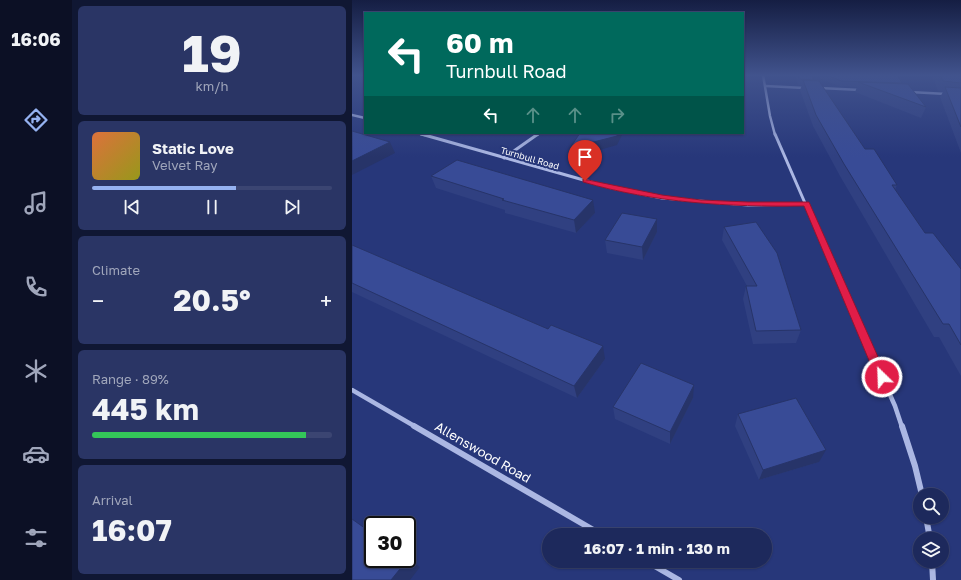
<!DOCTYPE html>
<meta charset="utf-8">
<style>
:root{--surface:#1d295c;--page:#2a3565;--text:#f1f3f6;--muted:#a0a6bb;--line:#3b4572;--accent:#95b2f1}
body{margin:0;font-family:"Golos Text",sans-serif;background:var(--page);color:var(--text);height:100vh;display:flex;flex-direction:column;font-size:15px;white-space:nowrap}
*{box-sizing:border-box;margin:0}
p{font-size:13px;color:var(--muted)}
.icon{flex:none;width:22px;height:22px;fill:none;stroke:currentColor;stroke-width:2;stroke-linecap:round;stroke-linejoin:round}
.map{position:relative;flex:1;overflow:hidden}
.drawer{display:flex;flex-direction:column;gap:6px;padding:6px;background:#101733;width:280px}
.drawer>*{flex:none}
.hud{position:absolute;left:12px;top:12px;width:380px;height:122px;border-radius:0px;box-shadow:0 1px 3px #0004,0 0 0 1px var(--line);background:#00695c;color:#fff;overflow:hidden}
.buttons{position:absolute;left:561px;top:488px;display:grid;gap:8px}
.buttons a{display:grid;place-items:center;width:36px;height:36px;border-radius:50%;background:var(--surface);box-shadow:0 1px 3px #0004,0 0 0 1px var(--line);font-size:20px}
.speed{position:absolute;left:12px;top:516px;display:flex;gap:8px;font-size:20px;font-weight:700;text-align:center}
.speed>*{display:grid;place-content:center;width:52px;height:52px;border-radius:50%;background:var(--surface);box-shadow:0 1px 3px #0004,0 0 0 1px var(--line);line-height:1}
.speed .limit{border:2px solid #111;border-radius:6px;background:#fff;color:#111}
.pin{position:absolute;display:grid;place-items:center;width:34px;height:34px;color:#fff;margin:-41px -17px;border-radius:50% 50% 50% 0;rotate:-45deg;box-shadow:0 0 4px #0007}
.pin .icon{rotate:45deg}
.me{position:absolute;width:44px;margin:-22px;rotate:336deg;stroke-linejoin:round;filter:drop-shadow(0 0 3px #0008)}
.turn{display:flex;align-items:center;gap:14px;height:84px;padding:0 16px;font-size:18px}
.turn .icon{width:52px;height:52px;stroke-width:2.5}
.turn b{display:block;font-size:28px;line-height:34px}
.lanes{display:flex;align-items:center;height:38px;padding:0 16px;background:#0003;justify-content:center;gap:20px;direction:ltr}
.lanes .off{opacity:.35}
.big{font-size:30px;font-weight:700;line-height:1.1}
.drawer .widget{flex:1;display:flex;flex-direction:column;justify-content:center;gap:6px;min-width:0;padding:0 14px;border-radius:6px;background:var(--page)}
.drawer .dial{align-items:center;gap:0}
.dial b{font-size:52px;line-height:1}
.song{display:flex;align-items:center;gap:12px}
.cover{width:48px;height:48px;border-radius:6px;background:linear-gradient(135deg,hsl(20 70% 55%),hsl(60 70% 35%))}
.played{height:4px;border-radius:2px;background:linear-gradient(90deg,var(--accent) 60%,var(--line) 60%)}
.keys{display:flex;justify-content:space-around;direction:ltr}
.heat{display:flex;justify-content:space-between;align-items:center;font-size:22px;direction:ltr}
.charge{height:6px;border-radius:3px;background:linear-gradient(90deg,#34c759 89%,var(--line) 0)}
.trip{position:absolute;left:190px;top:528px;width:230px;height:40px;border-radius:20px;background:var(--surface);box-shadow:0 1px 3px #0004,0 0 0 1px var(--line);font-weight:700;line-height:40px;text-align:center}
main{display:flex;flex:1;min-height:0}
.tabs{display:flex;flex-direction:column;width:72px;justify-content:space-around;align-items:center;background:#0c1025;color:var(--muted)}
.tabs .icon{width:28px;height:28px}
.tabs .current{color:var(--accent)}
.tabs b{font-size:18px;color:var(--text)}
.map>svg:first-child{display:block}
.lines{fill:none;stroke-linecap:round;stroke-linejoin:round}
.minor-far4{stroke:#abb7e3;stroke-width:2.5}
.minor-far3{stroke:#abb7e3;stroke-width:3}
.minor-far2{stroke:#abb7e3;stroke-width:3.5}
.minor-far1{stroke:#abb7e3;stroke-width:4.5}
.minor{stroke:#abb7e3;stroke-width:6}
.wall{fill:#304081}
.shaded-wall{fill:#273469}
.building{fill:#384b96;stroke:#273469}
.route{fill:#e11d48;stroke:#92132f}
.labels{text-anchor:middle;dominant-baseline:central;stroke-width:4;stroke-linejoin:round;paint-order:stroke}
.far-street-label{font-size:9px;fill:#fff;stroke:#27377a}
.near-street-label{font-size:13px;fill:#fff;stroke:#27377a}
</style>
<main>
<nav class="tabs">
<b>16:06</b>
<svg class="icon current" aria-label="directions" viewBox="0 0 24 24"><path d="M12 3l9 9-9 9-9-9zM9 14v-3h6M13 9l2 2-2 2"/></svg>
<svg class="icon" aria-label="music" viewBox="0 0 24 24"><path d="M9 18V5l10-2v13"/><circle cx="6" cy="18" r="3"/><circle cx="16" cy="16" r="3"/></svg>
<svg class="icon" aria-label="phone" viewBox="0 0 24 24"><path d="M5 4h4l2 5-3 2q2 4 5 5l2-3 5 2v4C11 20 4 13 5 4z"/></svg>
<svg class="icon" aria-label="climate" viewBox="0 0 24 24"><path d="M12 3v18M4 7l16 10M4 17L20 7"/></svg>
<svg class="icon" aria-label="car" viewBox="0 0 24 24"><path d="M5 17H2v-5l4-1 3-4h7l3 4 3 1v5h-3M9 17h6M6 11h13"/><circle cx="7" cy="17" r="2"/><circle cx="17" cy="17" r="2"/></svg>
<svg class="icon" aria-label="filters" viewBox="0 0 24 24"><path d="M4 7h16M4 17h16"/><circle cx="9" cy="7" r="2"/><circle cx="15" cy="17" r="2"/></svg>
</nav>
<section class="drawer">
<div class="widget dial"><b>19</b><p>km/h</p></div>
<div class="widget">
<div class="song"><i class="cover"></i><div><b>Static Love</b><p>Velvet Ray</p></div></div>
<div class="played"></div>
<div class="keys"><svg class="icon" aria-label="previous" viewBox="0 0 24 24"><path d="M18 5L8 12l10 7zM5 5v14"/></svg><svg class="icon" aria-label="pause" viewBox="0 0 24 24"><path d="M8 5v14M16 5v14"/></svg><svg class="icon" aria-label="next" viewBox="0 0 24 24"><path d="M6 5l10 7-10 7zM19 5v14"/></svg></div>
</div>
<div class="widget"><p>Climate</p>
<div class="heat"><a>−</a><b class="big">20.5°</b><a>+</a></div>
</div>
<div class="widget"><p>Range · 89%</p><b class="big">445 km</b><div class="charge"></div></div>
<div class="widget"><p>Arrival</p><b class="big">16:07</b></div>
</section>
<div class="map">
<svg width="609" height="580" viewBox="0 0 609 580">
<rect width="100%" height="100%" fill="#27377a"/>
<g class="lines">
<g class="minor-far4">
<polyline points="411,75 418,116 423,135"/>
<polyline points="414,86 453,88"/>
<polyline points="468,88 509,90"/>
<polyline points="558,92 595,94"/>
<polyline points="0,115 13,118"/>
<polyline points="65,133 73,135"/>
<polyline points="185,135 188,133"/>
</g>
<g class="minor-far3">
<polyline points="69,134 260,188 310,198 396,205 454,204"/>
<polyline points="423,134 456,210"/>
<polyline points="152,158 186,134"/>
</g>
<polyline class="minor-far2" points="456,209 499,306"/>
<g class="minor-far1">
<polyline points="498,305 543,406 550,427"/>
<polyline points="0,390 64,427"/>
</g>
<g class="minor">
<polyline points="62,426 250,535"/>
<polyline points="550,426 563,466 570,495"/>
<polyline points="574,517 578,539"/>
<polyline points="294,561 327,580"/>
<polyline points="580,561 581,580"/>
</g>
</g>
<g class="wall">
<polygon points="443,75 459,75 462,80 513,149 545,185 543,190 573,233 609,269 609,376 587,337 582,337 488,176 461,126 448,90 450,85 446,85"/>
<polygon points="460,75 545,75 550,83 574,107 569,118 503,92 505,87 487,86"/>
<polygon points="580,75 609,75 609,153 588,97 591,92 586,91"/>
<polygon points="79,176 243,213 224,233 153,213 153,210 84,188"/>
<polygon points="372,227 449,330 444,343 401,344 391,299 394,286 395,286 370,240"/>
<polygon points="305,232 291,260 255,253 253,240"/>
<polygon points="0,245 253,359 225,398 0,292"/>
<polygon points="341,398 318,444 263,419 261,407"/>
<polygon points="386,414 467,462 407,480 383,426"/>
</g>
<g class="shaded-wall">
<polygon points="266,133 271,133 265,145 219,158 218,148"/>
<polygon points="38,142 43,153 0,175 0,161"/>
<polygon points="241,200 243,213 224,233 222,220"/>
<polygon points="305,219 305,232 291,260 290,247"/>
<polygon points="251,346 253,359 225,398 222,386"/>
<polygon points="342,385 341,398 318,444 318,432"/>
<polygon points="474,450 467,462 407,480 411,470"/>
<polygon points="55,558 68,567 58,580 39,580"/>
</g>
<g class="building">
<polygon points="446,75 459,75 462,80 447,79"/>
<polygon points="475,75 545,75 550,83 489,81"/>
<polygon points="588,75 609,75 609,83 591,81"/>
<polygon points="451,80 467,81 513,149 522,149 545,185 540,185 573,233 581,233 609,269 609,345 597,324 591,324 492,164 464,115"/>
<polygon points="506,82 556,84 574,107"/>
<polygon points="593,87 609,88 609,127"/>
<polygon points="0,131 38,142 0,161"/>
<polygon points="228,133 266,133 265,136 218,148"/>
<polygon points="105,160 241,200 222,220 150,200 152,199 79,176"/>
<polygon points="270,213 305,219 290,247 253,240"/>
<polygon points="404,222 425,253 449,330 404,331 394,286 405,286 372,227"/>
<polygon points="0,245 196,329 199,325 251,346 222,386 0,283"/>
<polygon points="289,363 342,385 318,432 261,407"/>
<polygon points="444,398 474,450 411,470 386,414"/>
<polygon points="0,519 21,534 21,559 55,559 55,558 56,559 39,580 0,580"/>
</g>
<linearGradient id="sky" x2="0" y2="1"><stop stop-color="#151e43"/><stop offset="0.48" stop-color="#41538d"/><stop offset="1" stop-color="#41538d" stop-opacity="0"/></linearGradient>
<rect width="609" height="157" fill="url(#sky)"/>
<path class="route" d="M 231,179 L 310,195 L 349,200 L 396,202 L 457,202 L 535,377 L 534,380 L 530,381 L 526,380 L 524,377 L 452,206 C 376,207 303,203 231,182 Z"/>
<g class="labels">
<g class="far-street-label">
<text transform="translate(178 158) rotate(16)">Turnbull Road</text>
</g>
<g class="near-street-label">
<text transform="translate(131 452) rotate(30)">Allenswood Road</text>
</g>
</g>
</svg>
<div class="buttons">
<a><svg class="icon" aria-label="search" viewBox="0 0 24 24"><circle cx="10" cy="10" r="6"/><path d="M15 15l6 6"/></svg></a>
<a><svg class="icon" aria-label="layers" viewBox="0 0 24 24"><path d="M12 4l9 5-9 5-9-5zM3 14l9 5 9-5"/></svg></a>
</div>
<div class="speed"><div class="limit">30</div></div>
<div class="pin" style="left:233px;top:181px;background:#d93025"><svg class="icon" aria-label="arrive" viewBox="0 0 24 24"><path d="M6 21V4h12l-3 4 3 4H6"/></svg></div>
<svg class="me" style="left:530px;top:377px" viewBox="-20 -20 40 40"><circle r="17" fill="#e11d48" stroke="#fff" stroke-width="3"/><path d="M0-11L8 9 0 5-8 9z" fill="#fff"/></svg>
<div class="trip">16:07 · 1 min · 130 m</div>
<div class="hud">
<div class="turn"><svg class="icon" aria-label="left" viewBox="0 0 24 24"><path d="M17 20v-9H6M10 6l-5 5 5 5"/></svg><div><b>60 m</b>Turnbull Road</div></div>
<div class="lanes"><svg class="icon" aria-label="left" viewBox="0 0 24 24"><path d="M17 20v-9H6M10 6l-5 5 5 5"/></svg><svg class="icon off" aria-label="ahead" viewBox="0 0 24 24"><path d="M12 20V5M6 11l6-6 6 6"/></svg><svg class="icon off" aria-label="ahead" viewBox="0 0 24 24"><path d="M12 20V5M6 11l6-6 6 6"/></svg><svg class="icon off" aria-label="right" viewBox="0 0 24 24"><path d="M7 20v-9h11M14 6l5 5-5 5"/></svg></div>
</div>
</div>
</main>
